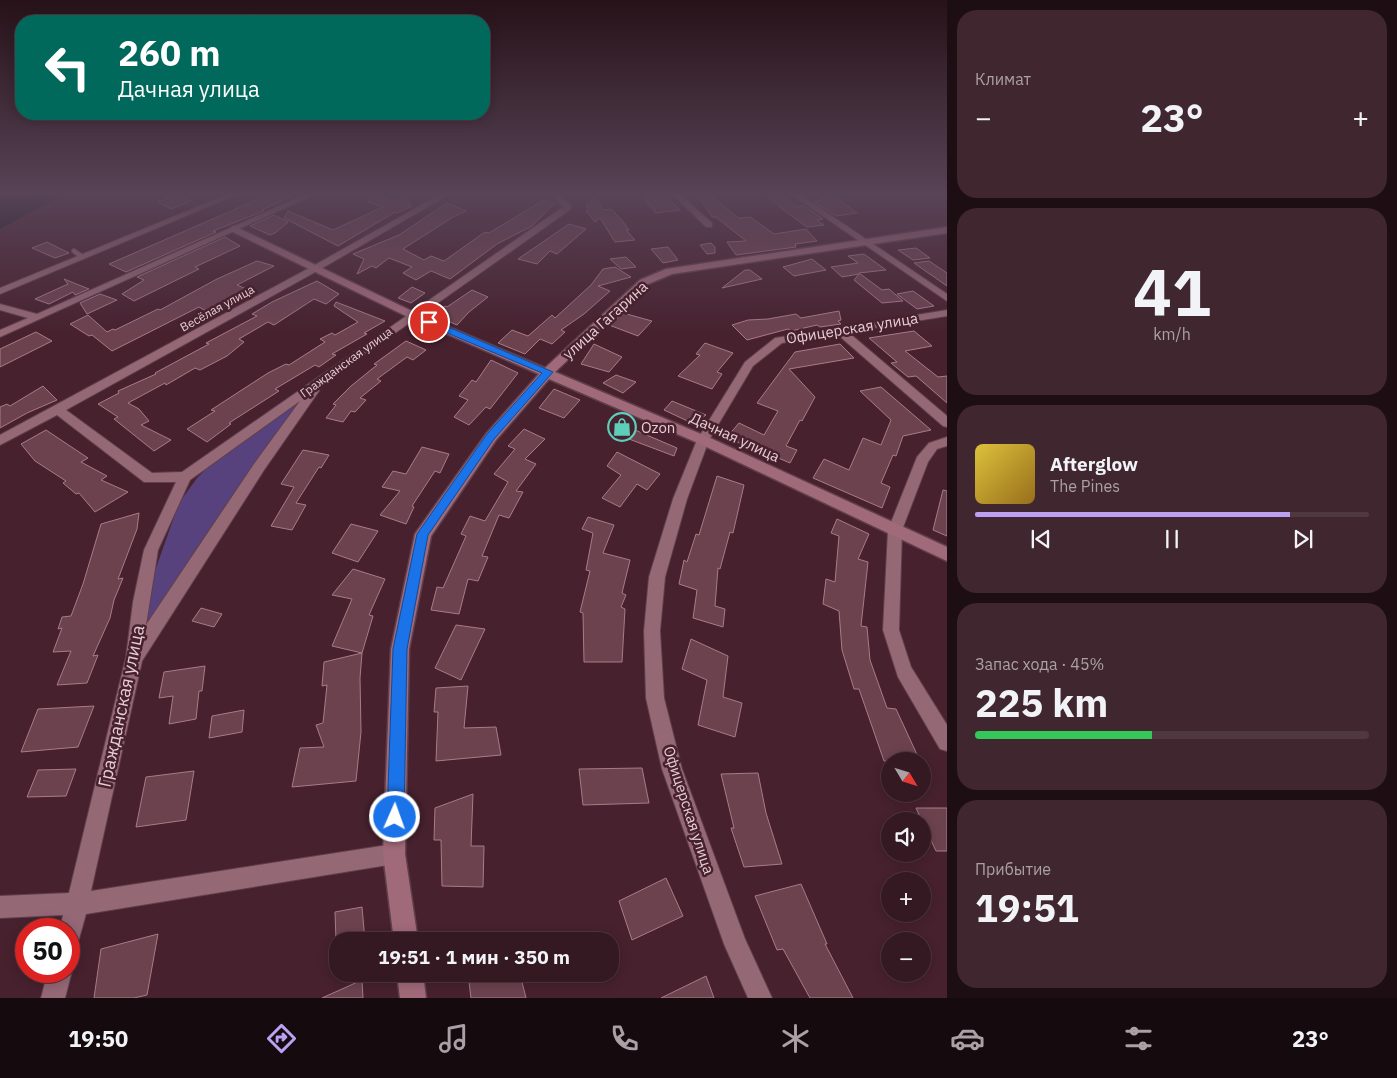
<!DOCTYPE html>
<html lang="ru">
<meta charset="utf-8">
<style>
:root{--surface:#351922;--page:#40262f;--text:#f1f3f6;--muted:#aaa0a5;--line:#4f3840;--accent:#bca0f2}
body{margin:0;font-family:"IBM Plex Sans",sans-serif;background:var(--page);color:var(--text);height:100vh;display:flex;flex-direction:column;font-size:19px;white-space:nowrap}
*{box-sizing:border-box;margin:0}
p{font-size:16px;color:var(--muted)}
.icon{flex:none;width:28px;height:28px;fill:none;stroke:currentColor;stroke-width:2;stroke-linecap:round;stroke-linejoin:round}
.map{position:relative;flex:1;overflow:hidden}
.side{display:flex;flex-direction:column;gap:10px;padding:10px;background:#1d0e13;width:450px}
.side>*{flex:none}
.top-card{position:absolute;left:15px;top:15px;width:475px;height:105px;border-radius:20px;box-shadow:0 2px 12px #0003,0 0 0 1px var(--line);background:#00695c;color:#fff;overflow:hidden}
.needle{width:32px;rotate:128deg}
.controls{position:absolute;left:881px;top:752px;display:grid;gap:10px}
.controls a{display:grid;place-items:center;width:50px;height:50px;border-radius:50%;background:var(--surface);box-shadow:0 2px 12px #0003,0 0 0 1px var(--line);font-size:25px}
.speed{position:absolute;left:15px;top:918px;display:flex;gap:10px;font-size:25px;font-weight:700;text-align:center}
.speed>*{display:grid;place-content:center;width:65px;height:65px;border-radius:50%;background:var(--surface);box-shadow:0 2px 12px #0003,0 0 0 1px var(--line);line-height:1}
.speed .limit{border:8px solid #d22;background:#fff;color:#111}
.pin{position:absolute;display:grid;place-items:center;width:42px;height:42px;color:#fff;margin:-21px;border:2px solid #fff;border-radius:50%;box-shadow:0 1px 5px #0007}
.me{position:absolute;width:55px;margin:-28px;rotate:2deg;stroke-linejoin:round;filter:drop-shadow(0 0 4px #0008)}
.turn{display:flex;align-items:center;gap:18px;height:105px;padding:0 20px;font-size:22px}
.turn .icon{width:65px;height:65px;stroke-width:2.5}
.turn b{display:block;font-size:35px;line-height:42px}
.big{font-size:38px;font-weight:700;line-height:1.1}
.side .card{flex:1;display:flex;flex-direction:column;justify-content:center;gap:8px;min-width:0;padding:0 18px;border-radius:20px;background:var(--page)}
.side .dial{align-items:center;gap:0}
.dial b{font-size:65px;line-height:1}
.song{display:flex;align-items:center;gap:15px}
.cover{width:60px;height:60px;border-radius:8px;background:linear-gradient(135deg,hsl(50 70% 55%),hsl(40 70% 35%))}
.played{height:5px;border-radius:2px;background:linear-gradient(90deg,var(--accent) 80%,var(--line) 80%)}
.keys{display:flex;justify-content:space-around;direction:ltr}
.heat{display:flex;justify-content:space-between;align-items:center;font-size:28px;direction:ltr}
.charge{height:8px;border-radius:4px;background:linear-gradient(90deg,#34c759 45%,var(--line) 0)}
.trip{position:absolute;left:329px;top:932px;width:290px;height:50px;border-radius:20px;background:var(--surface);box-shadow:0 2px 12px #0003,0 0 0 1px var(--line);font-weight:700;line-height:50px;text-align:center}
.tabs{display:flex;height:80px;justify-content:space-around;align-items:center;background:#150a0e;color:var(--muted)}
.tabs .icon{width:35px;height:35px}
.tabs .current{color:var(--accent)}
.tabs b{font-size:22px;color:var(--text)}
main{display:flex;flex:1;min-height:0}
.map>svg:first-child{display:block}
.green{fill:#58427e}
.water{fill:#081714}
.building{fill:#6c424f;stroke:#a97b89}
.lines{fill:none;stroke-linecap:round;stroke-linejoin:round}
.lane-casing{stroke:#603f4b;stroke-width:6}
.street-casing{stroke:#603f4b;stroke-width:2}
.secondary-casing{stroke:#603f4b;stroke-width:3}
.lane{stroke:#956876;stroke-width:4.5}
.street{fill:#956876;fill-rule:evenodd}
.secondary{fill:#a16a7b;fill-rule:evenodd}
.route{fill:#1a73e8;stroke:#114b97}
.labels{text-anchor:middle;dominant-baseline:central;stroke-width:5;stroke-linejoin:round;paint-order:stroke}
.far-street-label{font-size:12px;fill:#e7cdd4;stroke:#47212e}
.street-label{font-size:15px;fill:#e7cdd4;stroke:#47212e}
.poi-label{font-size:15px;fill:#e7cdd4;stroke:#47212e;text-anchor:start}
.near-street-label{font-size:18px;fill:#e7cdd4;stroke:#47212e}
</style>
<main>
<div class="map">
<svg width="947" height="998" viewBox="0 0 947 998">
<rect width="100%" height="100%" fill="#47212e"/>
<polygon class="green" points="307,395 145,634 146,596 179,503 197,478 210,465"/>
<polygon class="water" points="0,195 63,195 0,229"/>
<g class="building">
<polygon points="177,195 191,201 171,209 158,202"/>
<polygon points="268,195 294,195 262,210 264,211 213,231 216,232 126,272 109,264"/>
<polygon points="370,195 396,202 407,196 410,203 407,205 412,206 397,213 395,212 338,246 284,218 288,211 333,230 383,207 368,202"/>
<polygon points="663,195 665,195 680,210 656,213 642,197"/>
<polygon points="694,195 709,195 739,218 750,217 774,234 806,229 817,241 795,244 796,247 736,255 727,242 746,241 716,217 712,217 703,203"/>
<polygon points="769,195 780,195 797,207 803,205 823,219 817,220 824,225 807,227 782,209 768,196"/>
<polygon points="834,196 857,213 836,216 814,202"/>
<polygon points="593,199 597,200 604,210 611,209 621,219 629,230 626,230 635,240 615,242 600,218 595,222 586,211 588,209 586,205"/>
<polygon points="544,200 555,203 532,226 497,244 450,279 431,271 416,280 403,273 412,267 389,258 376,268 372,266 357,274 364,259 353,254 399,235 447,203 466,211 453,217 403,249 424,260 431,256 444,261 485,232 489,233"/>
<polygon points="274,215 288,222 275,233 270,235 250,226"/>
<polygon points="569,224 586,229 557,254 550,251 537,264 518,259"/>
<polygon points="225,237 240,246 195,267 199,269 134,301 122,294 144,280 137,277"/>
<polygon points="47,242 69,253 55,258 32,248"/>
<polygon points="711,243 715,247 715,253 707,254 700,245"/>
<polygon points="668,247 678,260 663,263 651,249"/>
<polygon points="916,248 930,258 913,260 898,250"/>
<polygon points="864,254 886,270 859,273 882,290 889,289 903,301 882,303 854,280 859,274 842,277 831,267 858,263 848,256"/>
<polygon points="626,257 636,267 621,269 610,259"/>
<polygon points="812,259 826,270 794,276 783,267"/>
<polygon points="257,261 274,266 237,285 251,291 223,303 227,305 211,314 199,307 112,351 92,335 89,336 70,324 88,315 107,332 113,329 115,330 158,309 160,310 217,279"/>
<polygon points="929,261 947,273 947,286 914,263"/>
<polygon points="615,267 631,277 598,286 610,291 584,314 561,330 565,332 552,344 540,339 525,354 498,343 512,330 528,336 552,315 555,318 591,285 603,269"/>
<polygon points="745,270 750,270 762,279 722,288"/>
<polygon points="64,279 89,289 75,295 73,292 49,304 35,299 68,284"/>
<polygon points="317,281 339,294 326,304 314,299 274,325 268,322 239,339 244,342 227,356 200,370 195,368 166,385 165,383 128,403 139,409 149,421 141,425 171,440 154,451 114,419 118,417 98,404 119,393 118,391 156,374 155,373 209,344 206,343 257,316 252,314 272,302"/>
<polygon points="412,287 425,293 411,303 398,298"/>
<polygon points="472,290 488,297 469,312 457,325 432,314 445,306 447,307"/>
<polygon points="913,291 934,306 917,309 897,294"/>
<polygon points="100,294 117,300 87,314 80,303"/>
<polygon points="336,302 385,321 364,333 367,334 332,354 336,355 319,367 315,365 275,389 279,391 229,423 231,424 207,442 187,429 215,411 211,410 268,373 286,364 289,365 325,342 320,339 332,333 335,335 358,322 334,306"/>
<polygon points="839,311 841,320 838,321 841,324 820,327 817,325 791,331 788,329 747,340 732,325 748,320 768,319 796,314 801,318"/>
<polygon points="623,313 652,321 638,336 609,325"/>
<polygon points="914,331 932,346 905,351 938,377 947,376 947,403 916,376 908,377 891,363 897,362 869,338"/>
<polygon points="36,332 52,341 0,367 0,349"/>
<polygon points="406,341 426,350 413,360 407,357 377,379 381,381 360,398 366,400 355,412 351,411 343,422 326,418 336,405 333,404 351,386 377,365 374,364"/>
<polygon points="705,343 733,353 717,372 722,374 712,389 678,376 700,355 696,354"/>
<polygon points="594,344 622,357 609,372 581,364"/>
<polygon points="840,344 854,358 789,369 815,397 802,421 800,420 786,446 797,450 790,463 755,448 754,450 727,437 739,423 764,435 778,411 757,403 795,352"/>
<polygon points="491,360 518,373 490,409 486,407 469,425 454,417 468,400 459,396 472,380 476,382"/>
<polygon points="616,375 636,382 623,393 603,383"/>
<polygon points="43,386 57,400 27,413 0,428 0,407 7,404 10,406"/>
<polygon points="881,387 931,430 903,436 896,456 893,455 881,483 890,487 882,508 813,478 824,459 849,470 863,438 881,445 891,420 860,391"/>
<polygon points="554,389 580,400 564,418 539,408"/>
<polygon points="672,401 706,415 694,424 664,410"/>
<polygon points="621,424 677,448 674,456 613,433"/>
<polygon points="524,429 545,439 525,459 536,464 516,491 523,492 509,518 499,515 482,556 488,557 478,581 468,579 459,614 431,610 437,587 443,588 466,536 461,534 470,516 485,521 508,482 494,474 515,449 508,446"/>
<polygon points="46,430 88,458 81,462 107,476 101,480 128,492 95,512 79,493 76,494 63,483 66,481 35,461 21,444"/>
<polygon points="422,447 449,454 440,473 435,471 412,506 414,507 406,524 380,515 400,491 382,487 393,471 406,474"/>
<polygon points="303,450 329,455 321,468 319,467 296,503 306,505 292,530 271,526 294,487 281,484"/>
<polygon points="617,452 660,474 647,490 637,484 620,507 602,498 621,475 607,466"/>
<polygon points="717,476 744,485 733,533 730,532 720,569 718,568 715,606 725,609 723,627 693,618 697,590 679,584 684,560 687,562 696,534 699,535"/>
<polygon points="943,490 947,491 947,536 933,530"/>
<polygon points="139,513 137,529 118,579 123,578 114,600 110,618 93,656 98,655 87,683 57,685 71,651 53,652 62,628 58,629 62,617 71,616 83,584 101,524"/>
<polygon points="588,517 614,525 603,553 630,560 622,593 626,595 621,607 625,609 622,662 584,662 583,613 580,612 590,571 586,570 593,533 582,529"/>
<polygon points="837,519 869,534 858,559 868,562 861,626 867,627 870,660 887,708 896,709 920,761 884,761 859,689 854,689 842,650 839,611 823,604 826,579 835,582 839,536 831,533"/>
<polygon points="351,524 378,531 358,562 332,553"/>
<polygon points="353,569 385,579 369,615 373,616 362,653 332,646 352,599 332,595"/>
<polygon points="201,608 222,614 214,627 192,621"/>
<polygon points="456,625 485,629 461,680 435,668"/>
<polygon points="691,639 728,656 723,697 742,703 735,737 698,725 707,680 682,669"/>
<polygon points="362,653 360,678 361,732 356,781 292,787 300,748 324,747 316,725 323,723 327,685 322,686 324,662"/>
<polygon points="205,666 202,691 199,691 196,719 169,724 173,696 159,698 164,672"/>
<polygon points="468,686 464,728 496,727 501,755 436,761 438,712 434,712 436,688"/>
<polygon points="94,706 78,747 21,752 38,709"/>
<polygon points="244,710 242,732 209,738 212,716"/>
<polygon points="642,768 649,803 583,805 579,769"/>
<polygon points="76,769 66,796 27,797 38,770"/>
<polygon points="194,771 186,820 136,827 146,777"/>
<polygon points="758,773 766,813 782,864 744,867 731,828 734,828 721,774"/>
<polygon points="473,794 471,846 484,846 483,887 442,886 441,840 434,840 435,808"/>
<polygon points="916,808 947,808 947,851 936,851"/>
<polygon points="666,878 683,916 632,940 619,901"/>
<polygon points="801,884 827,944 825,944 853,998 810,998 783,949 777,950 755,896"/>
<polygon points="362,907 365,941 336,941 335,912"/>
<polygon points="158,934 147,995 134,998 94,998 101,949"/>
<polygon points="498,974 520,974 526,998 471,998 469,982"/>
<polygon points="706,976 714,998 661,998"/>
<polygon points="362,980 363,998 322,998"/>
</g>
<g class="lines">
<defs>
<polyline id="lane" points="74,251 81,256"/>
<g id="street">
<polygon points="226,195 236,195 0,294 0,288"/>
<polygon points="304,195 314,195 0,337 0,330 28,318 0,310 0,304 37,314"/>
<path d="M 439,195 L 448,195 L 319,270 L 66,410 L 152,473 L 182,472 L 563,207 L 552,195 L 560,195 L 571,205 L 571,209 L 320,386 L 319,391 L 264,470 L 142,661 L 91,891 L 394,844 L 401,847 L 404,854 L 401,861 L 394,864 L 86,914 L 77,946 L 69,949 L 69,929 L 60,929 L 63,915 L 0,918 L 0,896 L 69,893 L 126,657 L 133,602 L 144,550 L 176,482 L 144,482 L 57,415 L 0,445 L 0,435 L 313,266 ZM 300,401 L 254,464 L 146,625 L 158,550 L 190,480 Z"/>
<polygon points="673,195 681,195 712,223 712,227 706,227"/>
<polygon points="792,195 801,195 947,294 947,301"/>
<polygon points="947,310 947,316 848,332 947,416 947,427 943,426 837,334 782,343 753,366 709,440 687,499 665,577 660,631 664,698 682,769 745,939 772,998 748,998 724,944 662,769 646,698 644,631 649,577 673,499 697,440 745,362 775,338"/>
<polygon points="947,437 947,446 937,449 928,462 902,530 899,630 911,667 947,725 947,751 940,749 898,677 883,630 888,530 917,457 929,443"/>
<polygon points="69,964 72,971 65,998 41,998 48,971 69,971"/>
</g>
<g id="secondary">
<polygon points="234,226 416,313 545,368 640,280 666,269 947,227 947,233 672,274 648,284 555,372 708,437 947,547 947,561 698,443 549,379 496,440 431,536 409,649 405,854 418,941 394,941 383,854 391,649 415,534 486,434 539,374 408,317 231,231 231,227"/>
<polygon points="397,974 423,974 426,998 400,998"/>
</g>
</defs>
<use href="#lane" class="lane-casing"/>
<use href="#street" class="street-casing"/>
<use href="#secondary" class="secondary-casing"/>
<use href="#lane" class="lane"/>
<use href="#street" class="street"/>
<use href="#secondary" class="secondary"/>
</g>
<linearGradient id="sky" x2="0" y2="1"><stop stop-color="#271219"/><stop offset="0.58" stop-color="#584357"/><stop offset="1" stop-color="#584357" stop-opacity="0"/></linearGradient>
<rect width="947" height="334" fill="url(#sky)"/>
<polygon class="route" points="426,320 432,320 553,372 494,439 428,535 407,649 404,817 401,822 395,825 390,822 387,817 393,649 417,534 487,434 542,373 426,324"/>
<defs>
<symbol id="shop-ring" viewBox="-11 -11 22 22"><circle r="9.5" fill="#47212e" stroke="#5dceb9" stroke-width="1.5"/><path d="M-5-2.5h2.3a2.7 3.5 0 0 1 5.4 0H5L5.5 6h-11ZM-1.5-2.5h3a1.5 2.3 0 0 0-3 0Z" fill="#5dceb9"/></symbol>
</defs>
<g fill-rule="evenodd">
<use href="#shop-ring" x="606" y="411" width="32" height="32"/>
</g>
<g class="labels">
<g class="far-street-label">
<text transform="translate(217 308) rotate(-29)">Весёлая улица</text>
<text transform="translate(346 362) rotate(-36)">Гражданская улица</text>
</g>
<g class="street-label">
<text transform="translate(605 320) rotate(-42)">улица Гагарина</text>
<text transform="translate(852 328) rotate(-9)">Офицерская улица</text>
<text transform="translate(735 437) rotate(25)">Дачная улица</text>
<text transform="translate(689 810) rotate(72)">Офицерская улица</text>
</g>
<g class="poi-label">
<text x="641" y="427">Ozon</text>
</g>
<g class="near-street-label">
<text transform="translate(121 706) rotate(-78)">Гражданская улица</text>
</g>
</g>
</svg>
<div class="controls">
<a><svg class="needle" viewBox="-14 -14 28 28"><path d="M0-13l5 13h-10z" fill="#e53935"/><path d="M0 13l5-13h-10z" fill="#aaa0a5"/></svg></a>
<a><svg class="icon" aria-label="sound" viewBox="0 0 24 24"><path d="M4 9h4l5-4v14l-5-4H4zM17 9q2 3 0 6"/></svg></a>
<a>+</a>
<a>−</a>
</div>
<div class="speed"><div class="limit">50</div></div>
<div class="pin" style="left:429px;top:322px;background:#d93025"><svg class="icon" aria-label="arrive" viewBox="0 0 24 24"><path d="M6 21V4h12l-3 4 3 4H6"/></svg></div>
<svg class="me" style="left:395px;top:817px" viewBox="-20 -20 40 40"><circle r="17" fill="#1a73e8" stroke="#fff" stroke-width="3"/><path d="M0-11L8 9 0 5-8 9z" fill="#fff"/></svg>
<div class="trip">19:51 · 1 мин · 350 m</div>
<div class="top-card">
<div class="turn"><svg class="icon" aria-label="left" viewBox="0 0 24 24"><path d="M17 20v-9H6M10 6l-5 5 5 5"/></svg><div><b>260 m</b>Дачная улица</div></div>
</div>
</div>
<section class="side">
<div class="card"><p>Климат</p>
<div class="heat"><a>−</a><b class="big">23°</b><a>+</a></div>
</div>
<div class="card dial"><b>41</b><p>km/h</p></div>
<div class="card">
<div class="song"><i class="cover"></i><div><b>Afterglow</b><p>The Pines</p></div></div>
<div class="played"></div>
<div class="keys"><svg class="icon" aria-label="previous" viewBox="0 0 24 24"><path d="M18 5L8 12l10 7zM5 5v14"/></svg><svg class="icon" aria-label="pause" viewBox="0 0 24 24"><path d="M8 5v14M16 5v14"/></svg><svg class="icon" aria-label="next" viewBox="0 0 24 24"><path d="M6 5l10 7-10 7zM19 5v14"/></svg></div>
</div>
<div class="card"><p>Запас хода · 45%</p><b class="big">225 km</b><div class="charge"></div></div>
<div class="card"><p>Прибытие</p><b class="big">19:51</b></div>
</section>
</main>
<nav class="tabs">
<b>19:50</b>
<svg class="icon current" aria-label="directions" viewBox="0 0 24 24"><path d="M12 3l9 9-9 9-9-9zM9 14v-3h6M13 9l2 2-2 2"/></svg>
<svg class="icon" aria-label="music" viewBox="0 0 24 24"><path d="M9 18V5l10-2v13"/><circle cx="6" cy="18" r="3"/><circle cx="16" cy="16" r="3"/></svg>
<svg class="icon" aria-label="phone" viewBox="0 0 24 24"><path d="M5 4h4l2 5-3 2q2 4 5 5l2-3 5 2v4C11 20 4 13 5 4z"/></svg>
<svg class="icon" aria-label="climate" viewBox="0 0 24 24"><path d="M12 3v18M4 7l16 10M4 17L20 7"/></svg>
<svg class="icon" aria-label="car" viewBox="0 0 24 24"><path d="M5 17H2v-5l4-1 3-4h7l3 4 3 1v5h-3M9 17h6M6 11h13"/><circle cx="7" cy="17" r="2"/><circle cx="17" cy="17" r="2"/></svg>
<svg class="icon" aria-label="filters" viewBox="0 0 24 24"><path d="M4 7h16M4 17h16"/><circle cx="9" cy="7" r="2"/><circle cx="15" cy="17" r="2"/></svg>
<b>23°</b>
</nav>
